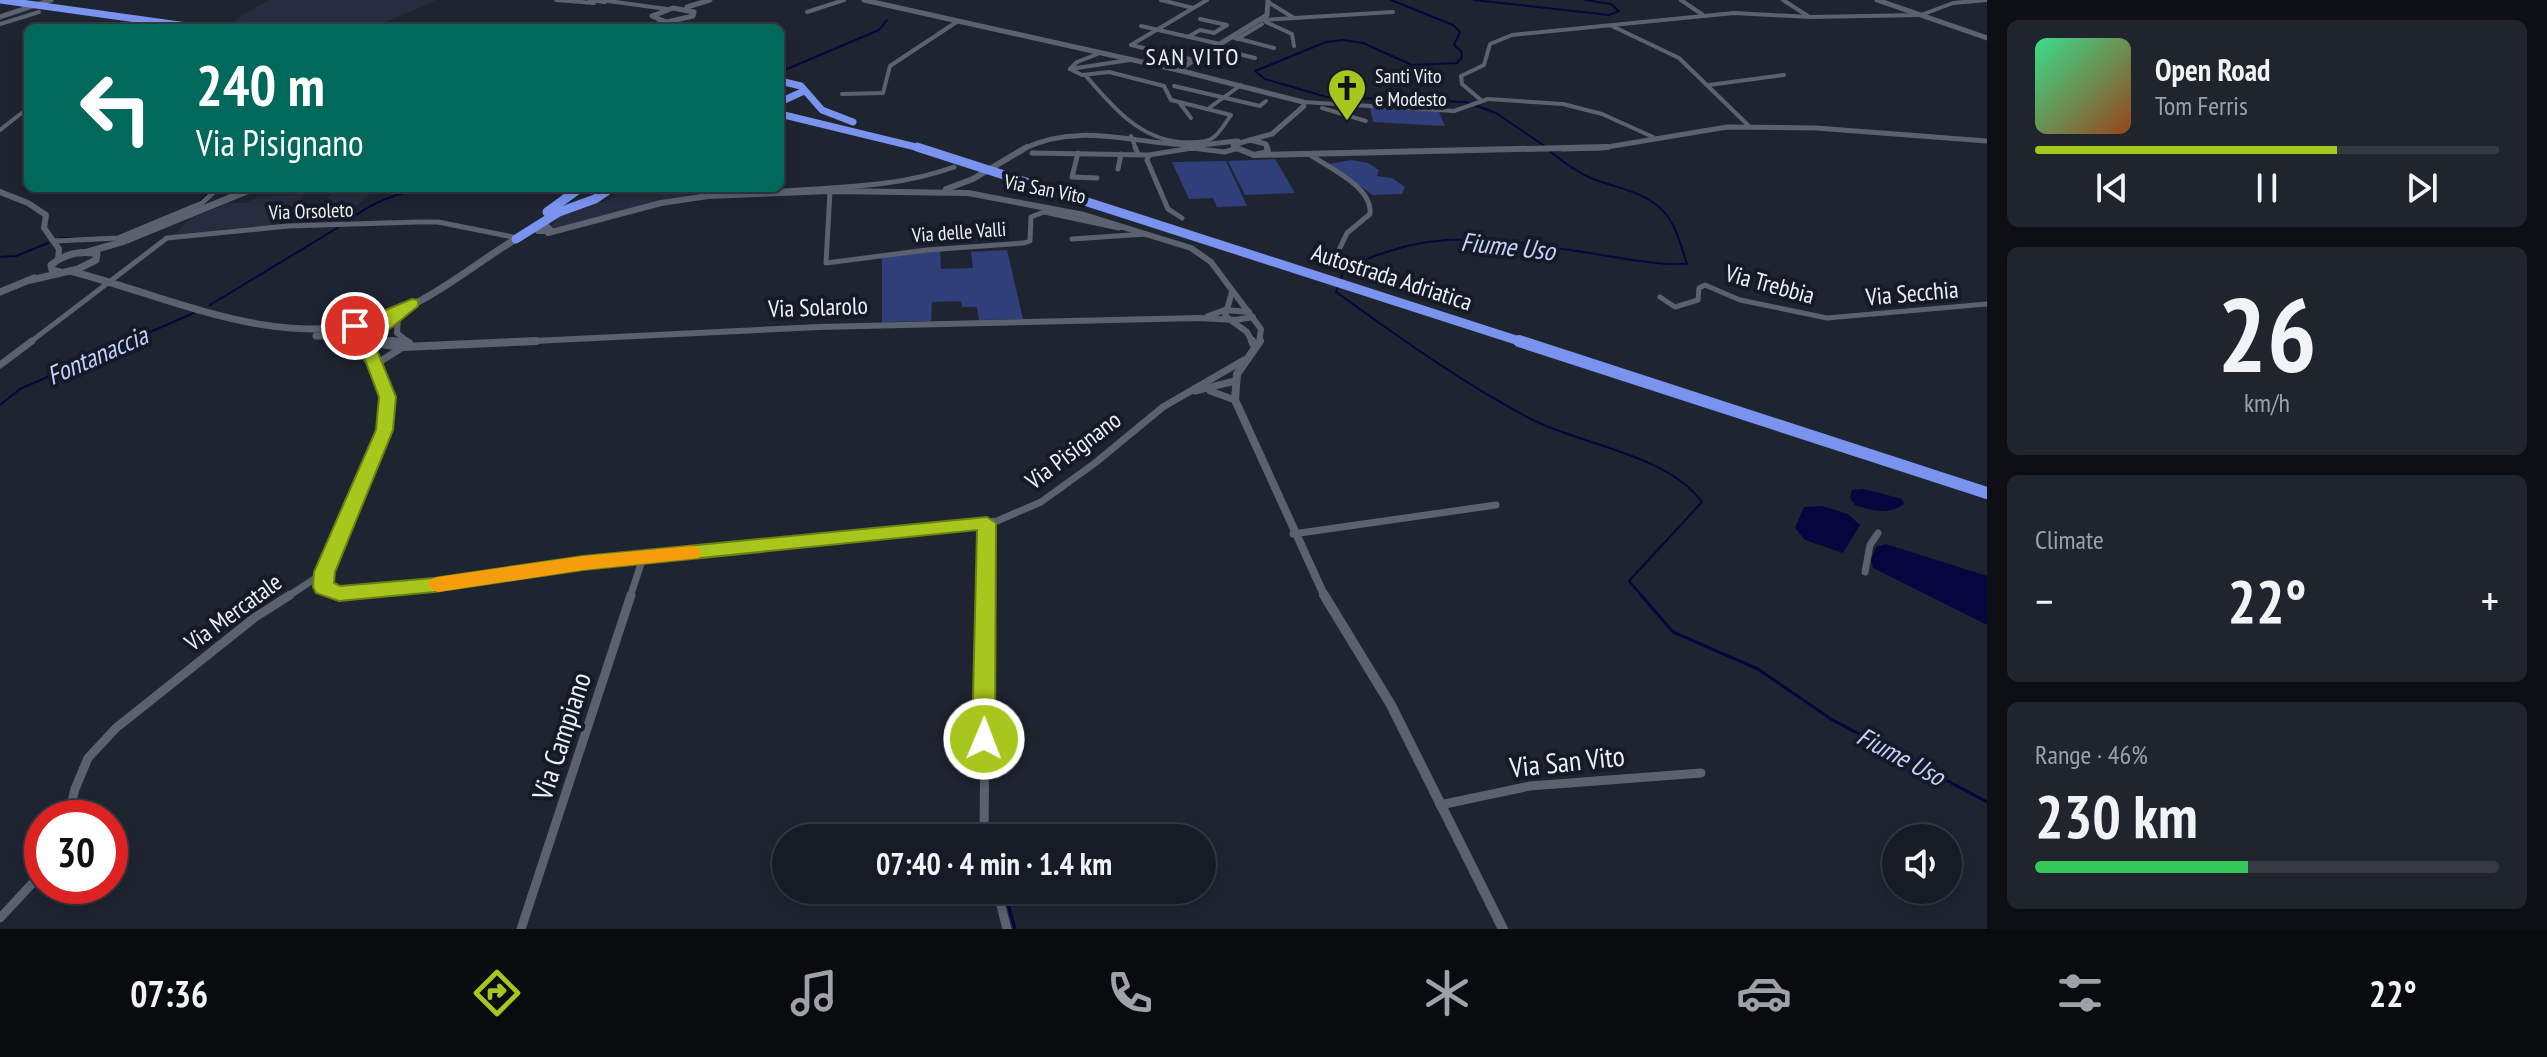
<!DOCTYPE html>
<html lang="en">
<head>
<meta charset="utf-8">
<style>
	:root { --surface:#171b25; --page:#20242d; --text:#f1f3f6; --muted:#9ea1a7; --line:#363942; --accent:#a8c71c }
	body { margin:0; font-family:"PT Sans Narrow",sans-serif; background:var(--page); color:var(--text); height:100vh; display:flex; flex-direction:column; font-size:30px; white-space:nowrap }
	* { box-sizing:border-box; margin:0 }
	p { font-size:26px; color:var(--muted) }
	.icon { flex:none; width:44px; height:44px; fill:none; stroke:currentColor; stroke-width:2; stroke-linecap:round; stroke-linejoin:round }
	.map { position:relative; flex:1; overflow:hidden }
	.panel { display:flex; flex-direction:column; gap:20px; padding:20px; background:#0d0f14; width:560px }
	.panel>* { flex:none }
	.hud { position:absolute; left:24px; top:24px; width:760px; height:168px; border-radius:12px; box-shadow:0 4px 12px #0003,0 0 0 2px var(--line); background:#00695c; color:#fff; overflow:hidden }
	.buttons { position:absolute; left:1882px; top:824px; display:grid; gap:16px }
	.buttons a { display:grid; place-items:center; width:80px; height:80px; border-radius:50%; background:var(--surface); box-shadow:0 4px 12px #0003,0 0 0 2px var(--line); font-size:40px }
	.speed { position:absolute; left:24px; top:800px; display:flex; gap:16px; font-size:40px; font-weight:700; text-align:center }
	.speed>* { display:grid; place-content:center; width:104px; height:104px; border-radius:50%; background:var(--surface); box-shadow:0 4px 12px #0003,0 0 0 2px var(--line); line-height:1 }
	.speed .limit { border:12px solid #d22; background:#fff; color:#111 }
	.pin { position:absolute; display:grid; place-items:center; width:68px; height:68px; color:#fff; margin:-34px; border:4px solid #fff; border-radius:50%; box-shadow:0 2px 8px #0007 }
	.me { position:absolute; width:88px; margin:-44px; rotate:1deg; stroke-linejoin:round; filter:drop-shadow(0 0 6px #0008) }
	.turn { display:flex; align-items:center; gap:28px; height:168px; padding:0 40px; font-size:36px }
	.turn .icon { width:104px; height:104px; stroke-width:2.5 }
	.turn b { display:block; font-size:56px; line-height:68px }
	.big { font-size:60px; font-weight:800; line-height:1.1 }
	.panel .widget { flex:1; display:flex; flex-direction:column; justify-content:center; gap:12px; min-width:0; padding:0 28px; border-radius:12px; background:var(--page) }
	.panel .dial { align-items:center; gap:0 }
	.dial b { font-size:104px; line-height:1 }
	.song { display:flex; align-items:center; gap:24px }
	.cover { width:96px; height:96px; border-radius:12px; background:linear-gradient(135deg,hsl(150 70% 55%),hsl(20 70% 35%)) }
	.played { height:8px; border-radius:4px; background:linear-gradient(90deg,var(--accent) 65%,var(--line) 65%) }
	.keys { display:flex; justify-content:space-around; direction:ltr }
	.heat { display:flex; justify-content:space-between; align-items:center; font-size:44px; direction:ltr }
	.charge { height:12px; border-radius:6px; background:linear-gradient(90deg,#34c759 46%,var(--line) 0) }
	.trip { position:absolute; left:772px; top:824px; width:444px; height:80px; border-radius:40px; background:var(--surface); box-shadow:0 4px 12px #0003,0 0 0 2px var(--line); font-weight:800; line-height:80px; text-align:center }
	.dock { display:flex; height:128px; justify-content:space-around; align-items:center; background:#090b0f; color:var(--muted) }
	.dock .icon { width:56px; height:56px }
	.dock .current { color:var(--accent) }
	.dock b { font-size:36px; color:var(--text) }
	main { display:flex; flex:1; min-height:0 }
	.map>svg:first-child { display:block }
	.built { fill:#272c3f }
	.green { fill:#303f7a }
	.water { fill:#06063f }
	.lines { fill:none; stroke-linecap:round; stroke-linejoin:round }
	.stream-far1 { stroke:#06063f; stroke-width:2 }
	.stream { stroke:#06063f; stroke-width:3 }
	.minor-far3 { stroke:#5c6170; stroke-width:4 }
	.minor-far2 { stroke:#5c6170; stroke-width:5 }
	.minor-far1 { stroke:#5c6170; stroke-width:7 }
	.minor { stroke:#5c6170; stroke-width:9 }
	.tertiary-far3 { stroke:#5c6170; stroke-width:5 }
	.tertiary-far2 { stroke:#5c6170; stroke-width:6 }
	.tertiary-far1 { stroke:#5c6170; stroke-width:8 }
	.tertiary { stroke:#5c6170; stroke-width:10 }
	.secondary-far1 { stroke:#5c6170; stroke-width:5 }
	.secondary { stroke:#5c6170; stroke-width:7 }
	.motorway-far2 { stroke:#7993ef; stroke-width:7 }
	.motorway-far1 { stroke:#7993ef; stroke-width:9 }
	.motorway { stroke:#7993ef; stroke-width:12 }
	.route { fill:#a8c71c; stroke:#6d8112; stroke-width:2 }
	.slow { fill:#f59e0b }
	.labels { text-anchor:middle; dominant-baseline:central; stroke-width:8; stroke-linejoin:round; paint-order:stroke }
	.far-poi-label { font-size:20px; fill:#edf0f9; stroke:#161a27; text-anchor:start }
	.far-street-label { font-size:20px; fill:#edf0f9; stroke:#161a27 }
	.far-quarter-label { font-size:24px; letter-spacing:2px; fill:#edf0f9; stroke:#161a27 }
	.street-label { font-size:24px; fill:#edf0f9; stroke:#161a27 }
	.water-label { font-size:26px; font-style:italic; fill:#c3d1fd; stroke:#161a27 }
	.near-street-label { font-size:28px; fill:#edf0f9; stroke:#161a27 }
</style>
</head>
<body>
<main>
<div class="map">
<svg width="1987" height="929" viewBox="0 0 1987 929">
	<rect width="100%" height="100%" fill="#1f2431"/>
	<!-- built -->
	<g class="built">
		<polygon points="268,0 436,0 374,28 223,27"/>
		<polygon points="338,188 377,188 335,225 301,225"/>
		<polygon points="622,188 689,188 686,197 555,228 552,226 558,216 611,199"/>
		<polygon points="306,194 271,225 175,234 190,219 228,203 245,203 258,197"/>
	</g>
	<!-- green -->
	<g class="green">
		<polygon points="1370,108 1439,112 1445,126 1373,122"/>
		<polygon points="1275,159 1295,193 1245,195 1228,161"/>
		<polygon points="1351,160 1368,163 1379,170 1377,176 1392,178 1405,187 1402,194 1373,195 1328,164"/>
		<polygon points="1226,161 1247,206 1217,207 1213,198 1189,199 1172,162"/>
		<polygon points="940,250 941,269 973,268 971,252 1007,250 1023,319 979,320 977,307 962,307 961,301 932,302 931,321 882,322 882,258"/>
	</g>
	<!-- water -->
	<g class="water">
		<path d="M1864 489 1902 499 1904 504C1887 516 1872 510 1855 505L1850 498 1852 490Z"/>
		<polygon points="1822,506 1848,514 1860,525 1843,553 1805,540 1795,528 1804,507"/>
		<polygon points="1886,544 1987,576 1987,625 1873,568 1871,560 1876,547"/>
	</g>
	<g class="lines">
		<!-- stream-far1 -->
		<g class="stream-far1">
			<polyline points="1391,0 1453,25 1460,32 1454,45 1461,51 1462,57 1457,63 1412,65 1363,43 1343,40 1326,42 1255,71 1265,79 1327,97 1466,102 1496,113 1546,147"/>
			<polyline points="1474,0 1609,15 1619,11 1611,4 1585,0"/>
			<polyline points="780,72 879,30 887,20"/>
			<polyline points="200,202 213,188"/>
			<path d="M347 222C370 203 398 192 428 188"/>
			<polyline points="60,238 72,238"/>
			<polyline points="0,257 16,256 48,243"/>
			<path d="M1341 279 1345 267C1372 257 1399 246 1428 242 1480 235 1532 244 1583 252 1617 257 1652 265 1687 264 1681 246 1677 228 1665 213 1647 192 1617 188 1593 179 1577 172 1564 163 1551 152"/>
			<path d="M1339 285 1336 292C1399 337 1463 384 1533 420 1585 446 1666 454 1702 502L1629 581 1643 597"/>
			<polyline points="210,305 339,227"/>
			<polyline points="0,405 20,389 196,312"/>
			<polyline points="991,597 991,532"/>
		</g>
		<!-- stream -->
		<g class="stream">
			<polyline points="1641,595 1673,632 1758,669 1831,719 1987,802"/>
			<polyline points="990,691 991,595"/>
			<polyline points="988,822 990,838"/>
			<polyline points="1004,890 1015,929"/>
		</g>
		<!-- minor-far3 -->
		<g class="minor-far3">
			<polyline points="556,0 594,3"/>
			<polyline points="590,0 605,2"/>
			<polyline points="601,0 667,9"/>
			<polyline points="1161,0 1193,8"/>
			<polyline points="1681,0 1703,15"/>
			<polyline points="1783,0 1808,16"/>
			<polyline points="1268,2 1294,18"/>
			<polyline points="807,12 844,0"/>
			<polyline points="1260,20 1393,12"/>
			<polyline points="1266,22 1292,34 1294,46"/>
			<polyline points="0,24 39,12"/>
			<polyline points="1141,26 1220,44"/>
			<polyline points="1612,26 1679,58 1750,127"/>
			<polyline points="1188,37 1200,30 1214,33 1227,25 1200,19"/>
			<polyline points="1232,37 1274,48"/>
			<polyline points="1237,39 1262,24"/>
			<polyline points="1131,45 1207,0"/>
			<polyline points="1131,45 1194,60"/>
			<polyline points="1214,48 1255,58"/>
			<polyline points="1100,53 1077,62 1070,69 1130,60"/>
			<path d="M1070 69 1082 75 1109 72 1164 86 1171 100 1231 115C1225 123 1220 134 1211 139 1202 144 1190 142 1180 142 1138 138 1112 106 1086 76"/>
			<polyline points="1709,85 1784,75"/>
			<polyline points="1174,86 1260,106 1266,101"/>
			<polyline points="842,94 883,93 890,66 958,21"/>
			<polyline points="1481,100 1462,84 1461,76 1484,65 1490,44 1512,35 1734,13 1810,17 1921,15 1953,3 1987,0"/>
			<polyline points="1179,102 1191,118"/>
			<polyline points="1303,102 1454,111 1488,99 1563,104 1602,114 1653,137"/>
			<polyline points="1209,108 1241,85"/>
			<polyline points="1322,108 1366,121"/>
			<polyline points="0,130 23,112"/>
			<polyline points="1131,136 1136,149"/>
			<polyline points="1187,149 1198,149"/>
		</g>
		<!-- minor-far2 -->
		<g class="minor-far2">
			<polyline points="1135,147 1138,154"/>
			<polyline points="1032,153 1149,155 1192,148 1224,152 1235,149"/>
			<polyline points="1078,153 1072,177 1097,178"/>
			<path d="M1309 154C1329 168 1373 187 1370 214L1347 233 1339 250"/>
			<polyline points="1149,155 1147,160 1168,209 1182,218"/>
			<polyline points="1118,169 1121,154"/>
			<path d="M784 191C842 187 899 187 954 167"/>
			<polyline points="830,191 826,263 927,250 1024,243 1030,241 1031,217 1044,212 1119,228"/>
			<polyline points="1072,239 1146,234"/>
			<polyline points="55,241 118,238 202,203 218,188"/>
			<polyline points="1660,297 1675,307 1698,300 1699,288 1705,285 1740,300 1827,318 1987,304"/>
			<polyline points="325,337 343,343"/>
			<polyline points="29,343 167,238 288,226 418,222 438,222 513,237"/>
		</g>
		<!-- minor-far1 -->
		<g class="minor-far1">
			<polyline points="366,344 376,367"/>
			<polyline points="376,364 403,347"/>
			<polyline points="0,365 32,341"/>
			<polyline points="1195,391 1235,381"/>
			<polyline points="1210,391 1235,400"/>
			<polyline points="1293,534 1496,505"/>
			<polyline points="325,572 323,587 339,593 434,585 583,563 997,521 1041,502 1095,463 1163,407 1244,360"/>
			<polyline points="1865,572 1870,545 1878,533"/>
			<polyline points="287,597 325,572 384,430 388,397 382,380 364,356 336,341"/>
			<polyline points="630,597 643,558"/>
			<polyline points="986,597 987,523"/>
		</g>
		<!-- minor -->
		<g class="minor">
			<polyline points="1440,805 1530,786 1701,773"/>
			<polyline points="68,818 75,789 88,758 116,728 254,618 290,595"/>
			<polyline points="984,838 986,595"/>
			<polyline points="997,890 1007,929"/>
			<polyline points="0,918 42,873"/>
			<polyline points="521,929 631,595"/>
		</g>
		<!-- tertiary-far3 -->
		<g class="tertiary-far3">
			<polyline points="864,0 1178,70 1303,102 1304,106 1272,134 1250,140"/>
			<polyline points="1877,0 1987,38"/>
			<polyline points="0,17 51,0"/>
			<polyline points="1178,70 1267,15 1268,0"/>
			<polyline points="1250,140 1266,144 1267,149"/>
			<path d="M1023 149C1078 122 1131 143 1188 145 1205 146 1221 142 1238 141"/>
			<polyline points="1236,149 1233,145 1250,140"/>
			<polyline points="1562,149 1601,148 1727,127 1816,128 1987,141"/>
		</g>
		<!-- tertiary-far2 -->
		<g class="tertiary-far2">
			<polyline points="1234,147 1254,155 1268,152 1267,147"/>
			<polyline points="1254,155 1608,147"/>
			<polyline points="946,189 973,179 1027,147"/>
			<polyline points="0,192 28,203 46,215 44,228 59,249 58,259"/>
			<polygon points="548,227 552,231 538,231"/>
			<polyline points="548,233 661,203 708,196 830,191 968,193 1084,215 1191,248 1211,262 1261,329 1259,343"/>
			<polyline points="1232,292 1225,316 1247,332 1253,343"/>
			<polyline points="398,316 397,333 409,343"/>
			<polyline points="1208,316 1225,310 1249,312"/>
			<polyline points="357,335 404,343"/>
			<polyline points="345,339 371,343"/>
			<polyline points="495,343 819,327 1199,318 1235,320 1253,317"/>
		</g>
		<!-- tertiary-far1 -->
		<g class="tertiary-far1">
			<polyline points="357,341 403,347 536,341"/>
			<polyline points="392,341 407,343"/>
			<polyline points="406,341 409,343"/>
			<polyline points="1252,341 1255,347"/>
			<polyline points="1260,341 1237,374 1235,400 1325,597"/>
		</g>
		<!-- tertiary -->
		<polyline class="tertiary" points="1324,595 1391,705 1503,929"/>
		<!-- secondary-far1 -->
		<g class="secondary-far1">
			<polyline points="687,7 710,0"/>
			<polyline points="641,28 693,16 694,12 673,8 652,16 666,22"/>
		</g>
		<!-- secondary -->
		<g class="secondary">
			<polyline points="87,252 122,242 254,188"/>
			<path d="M70 271C168 296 283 354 385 317 432 300 473 265 516 239"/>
			<path d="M31 280 78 269 96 260 97 254C79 250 65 254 51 265L52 270 60 272"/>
			<polyline points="0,292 34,278"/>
			<polyline points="316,336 360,335 399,315"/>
		</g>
		<!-- motorway-far2 -->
		<g class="motorway-far2">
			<polyline points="0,0 201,28"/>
			<polyline points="780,81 801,86 822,110 853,122"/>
			<polyline points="780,102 804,91"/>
			<polyline points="780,114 924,149"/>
		</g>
		<!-- motorway-far1 -->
		<g class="motorway-far1">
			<polyline points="917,147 1525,343"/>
			<polyline points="547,212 580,188"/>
			<polyline points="516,239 559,212 595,199 611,188"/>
		</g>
		<!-- motorway -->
		<polyline class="motorway" points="1519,341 1987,493"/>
	</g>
	<!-- route -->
	<polygon class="route" points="412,299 418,300 418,306 391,328 372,338 396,397 393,430 335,572 334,583 340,586 434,578 583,556 987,517 996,523 995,739 992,746 984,749 975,746 972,739 977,530 583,570 434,592 339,601 316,593 313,587 314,572 376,430 379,397 356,336 372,326 355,331 347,326"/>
	<!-- slow -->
	<polygon class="slow" points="692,546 699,548 702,553 699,558 583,570 438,592 431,589 428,584 431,579 438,577 583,556"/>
	<!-- icons -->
	<defs>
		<symbol id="church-pin" viewBox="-11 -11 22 30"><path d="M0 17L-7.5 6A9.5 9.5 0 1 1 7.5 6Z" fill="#a8c71c" stroke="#161a27"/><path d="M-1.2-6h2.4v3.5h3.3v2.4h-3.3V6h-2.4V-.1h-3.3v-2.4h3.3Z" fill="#111"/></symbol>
	</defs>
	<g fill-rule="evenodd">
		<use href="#church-pin" x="1325" y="66" width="44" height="60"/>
	</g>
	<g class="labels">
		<!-- far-poi labels -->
		<g class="far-poi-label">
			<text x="1375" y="76">Santi Vito<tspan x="1375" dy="23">e Modesto</tspan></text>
		</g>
		<!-- far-street labels -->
		<g class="far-street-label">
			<text transform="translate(1045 189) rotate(11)">Via San Vito</text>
			<text transform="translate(311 211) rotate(-2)">Via Orsoleto</text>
			<text transform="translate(959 232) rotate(-4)">Via delle Valli</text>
		</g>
		<!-- far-quarter labels -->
		<g class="far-quarter-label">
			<text x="1193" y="56">SAN VITO</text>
		</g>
		<!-- street labels -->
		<g class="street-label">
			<text transform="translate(1392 277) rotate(18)">Autostrada Adriatica</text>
			<text transform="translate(1770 284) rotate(15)">Via Trebbia</text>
			<text transform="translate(1912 293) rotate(-5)">Via Secchia</text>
			<text transform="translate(818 307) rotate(-2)">Via Solarolo</text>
			<text transform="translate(1073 450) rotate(-37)">Via Pisignano</text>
			<text transform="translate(233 612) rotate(-36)">Via Mercatale</text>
		</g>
		<!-- water labels -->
		<g class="water-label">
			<text transform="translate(1508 246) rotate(6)">Fiume Uso</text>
			<text transform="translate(97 355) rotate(-24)">Fontanaccia</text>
			<text transform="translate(1901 756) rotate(28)">Fiume Uso</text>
		</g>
		<!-- near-street labels -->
		<g class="near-street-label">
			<text transform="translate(561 736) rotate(-72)">Via Campiano</text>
			<text transform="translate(1567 761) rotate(-6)">Via San Vito</text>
		</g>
	</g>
</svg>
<div class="buttons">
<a><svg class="icon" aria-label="sound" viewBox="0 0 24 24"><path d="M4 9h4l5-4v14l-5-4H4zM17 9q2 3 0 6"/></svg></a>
</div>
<div class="speed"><div class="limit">30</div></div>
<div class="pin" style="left:355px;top:326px;background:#d93025"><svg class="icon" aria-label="arrive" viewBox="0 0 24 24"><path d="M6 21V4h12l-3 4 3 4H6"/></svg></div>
<svg class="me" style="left:984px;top:739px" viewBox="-20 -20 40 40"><circle r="17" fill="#a8c71c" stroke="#fff" stroke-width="3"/><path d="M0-11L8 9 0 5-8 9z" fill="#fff"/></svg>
<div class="trip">07:40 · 4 min · 1.4 km</div>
<div class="hud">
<div class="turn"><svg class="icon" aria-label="left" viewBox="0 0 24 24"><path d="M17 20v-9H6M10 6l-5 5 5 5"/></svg><div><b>240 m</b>Via Pisignano</div></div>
</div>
</div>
<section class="panel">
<div class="widget">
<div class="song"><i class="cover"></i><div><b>Open Road</b><p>Tom Ferris</p></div></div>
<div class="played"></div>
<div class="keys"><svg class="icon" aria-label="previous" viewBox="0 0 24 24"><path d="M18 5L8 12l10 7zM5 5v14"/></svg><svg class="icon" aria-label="pause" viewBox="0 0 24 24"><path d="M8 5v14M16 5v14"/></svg><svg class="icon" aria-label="next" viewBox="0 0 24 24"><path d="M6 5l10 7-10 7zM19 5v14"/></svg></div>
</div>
<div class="widget dial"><b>26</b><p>km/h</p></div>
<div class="widget"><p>Climate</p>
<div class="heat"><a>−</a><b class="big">22°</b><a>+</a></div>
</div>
<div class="widget"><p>Range · 46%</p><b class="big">230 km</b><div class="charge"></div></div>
</section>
</main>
<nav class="dock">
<b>07:36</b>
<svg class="icon current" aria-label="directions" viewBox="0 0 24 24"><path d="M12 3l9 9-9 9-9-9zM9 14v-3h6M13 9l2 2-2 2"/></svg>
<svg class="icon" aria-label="music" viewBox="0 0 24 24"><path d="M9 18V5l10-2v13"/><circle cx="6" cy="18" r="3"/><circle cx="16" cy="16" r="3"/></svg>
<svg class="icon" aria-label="phone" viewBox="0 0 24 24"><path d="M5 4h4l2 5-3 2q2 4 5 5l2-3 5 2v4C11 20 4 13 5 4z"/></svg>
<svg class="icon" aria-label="climate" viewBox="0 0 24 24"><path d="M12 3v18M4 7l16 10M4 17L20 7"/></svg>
<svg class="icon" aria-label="car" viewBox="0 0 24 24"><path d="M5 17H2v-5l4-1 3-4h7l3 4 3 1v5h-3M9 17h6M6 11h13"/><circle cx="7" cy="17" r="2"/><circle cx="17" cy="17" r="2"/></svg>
<svg class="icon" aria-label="filters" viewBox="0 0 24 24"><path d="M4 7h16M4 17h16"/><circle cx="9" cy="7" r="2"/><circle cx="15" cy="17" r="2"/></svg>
<b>22°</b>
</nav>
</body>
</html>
